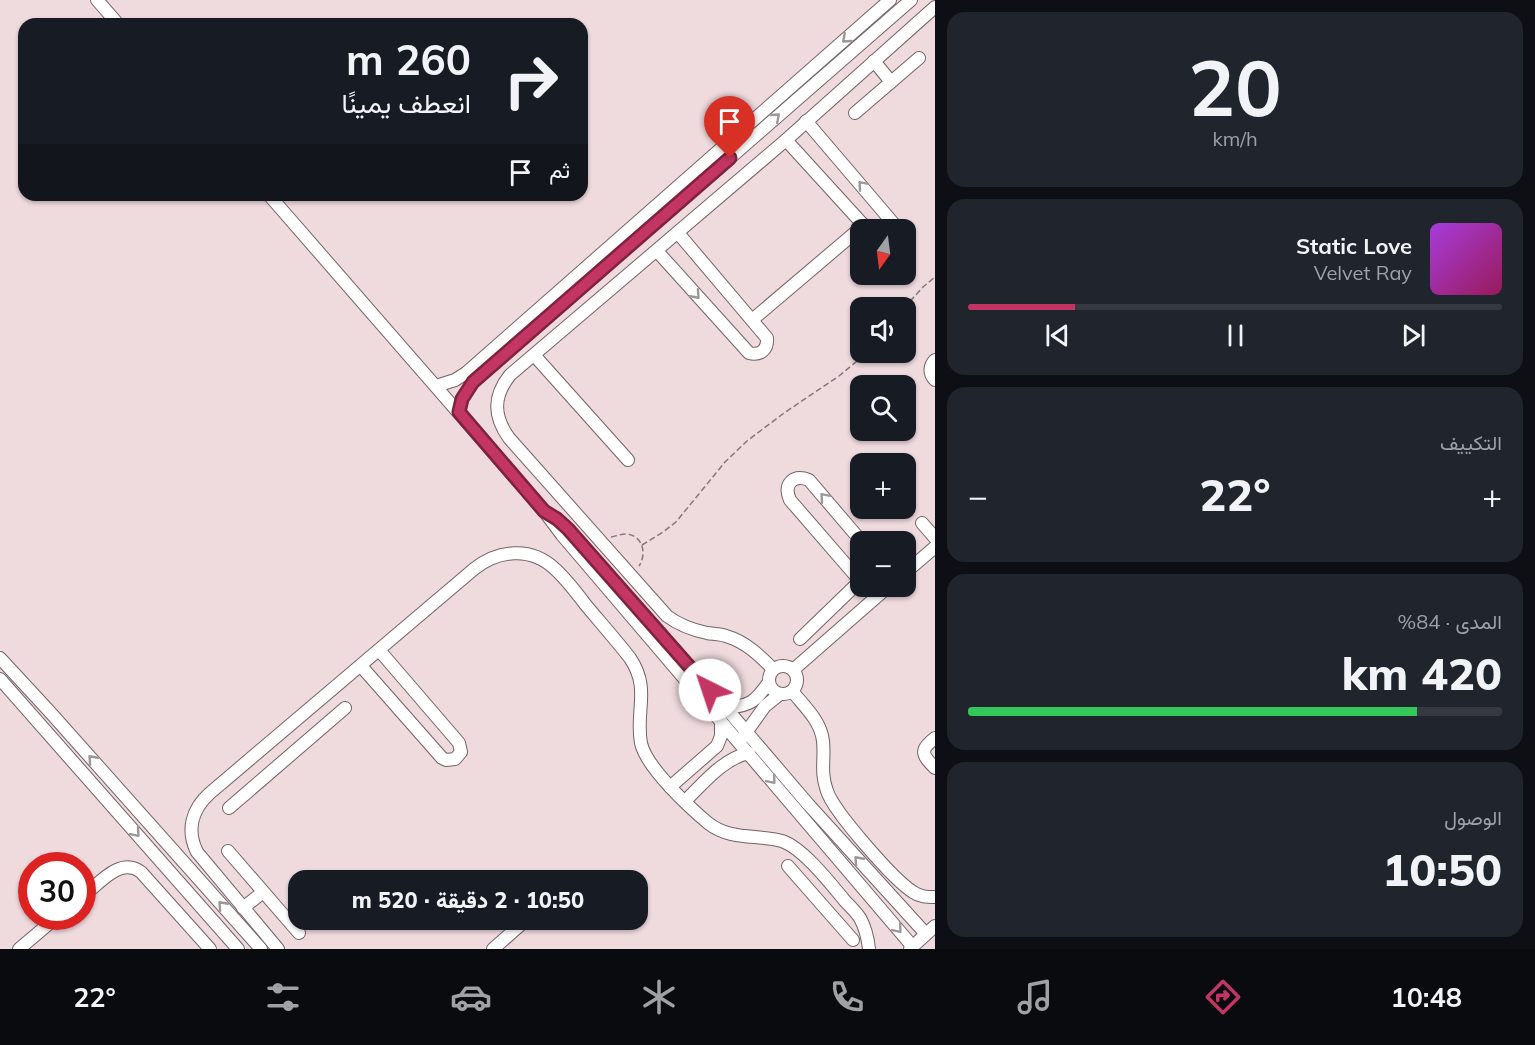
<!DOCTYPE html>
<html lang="ar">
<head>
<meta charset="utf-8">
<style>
	:root { --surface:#171b24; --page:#20242c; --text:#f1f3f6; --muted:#9ea1a6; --line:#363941; --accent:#c33563 }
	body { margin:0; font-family:Mulish,Vazirmatn,sans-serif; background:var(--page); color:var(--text); direction:rtl; height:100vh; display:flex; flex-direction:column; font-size:22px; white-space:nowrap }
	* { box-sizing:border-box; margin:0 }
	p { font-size:20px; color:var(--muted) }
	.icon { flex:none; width:33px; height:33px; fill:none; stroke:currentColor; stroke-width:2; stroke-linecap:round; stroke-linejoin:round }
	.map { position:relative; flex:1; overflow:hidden; direction:ltr }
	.drawer { display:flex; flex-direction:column; gap:12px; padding:12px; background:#0d0f14; width:600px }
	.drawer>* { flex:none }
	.banner { position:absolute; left:18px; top:18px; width:570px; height:183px; border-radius:18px; box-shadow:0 2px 4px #0004; direction:rtl; background:#171b24; color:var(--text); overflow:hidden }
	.needle { width:39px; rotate:194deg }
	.tools { position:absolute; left:850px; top:219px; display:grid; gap:12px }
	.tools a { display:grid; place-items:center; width:66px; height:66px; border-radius:12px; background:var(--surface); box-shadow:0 2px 4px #0004; font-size:30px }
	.speed { position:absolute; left:18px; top:852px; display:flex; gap:12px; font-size:30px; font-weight:700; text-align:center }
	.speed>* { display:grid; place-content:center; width:78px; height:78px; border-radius:50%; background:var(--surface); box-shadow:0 2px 4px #0004; line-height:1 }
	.speed .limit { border:9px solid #d22; background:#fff; color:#111 }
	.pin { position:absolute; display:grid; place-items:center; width:51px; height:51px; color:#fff; margin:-62px -26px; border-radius:50% 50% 50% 0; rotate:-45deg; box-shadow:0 0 6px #0007 }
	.pin .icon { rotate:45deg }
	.me { position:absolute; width:66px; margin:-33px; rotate:319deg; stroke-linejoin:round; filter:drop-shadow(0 0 4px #0008) }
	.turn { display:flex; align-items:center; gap:21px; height:126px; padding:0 18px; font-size:27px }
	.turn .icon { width:78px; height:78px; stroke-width:2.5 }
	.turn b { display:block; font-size:42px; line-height:51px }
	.then { display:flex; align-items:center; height:57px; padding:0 18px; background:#0003; gap:12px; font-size:22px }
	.big { font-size:45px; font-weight:800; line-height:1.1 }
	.drawer .tile { flex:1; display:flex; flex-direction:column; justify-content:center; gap:9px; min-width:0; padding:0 21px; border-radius:18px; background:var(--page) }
	.drawer .dial { align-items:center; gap:0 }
	.dial b { font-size:78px; line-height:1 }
	.song { display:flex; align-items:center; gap:18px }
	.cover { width:72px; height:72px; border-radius:9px; background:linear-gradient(135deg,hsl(280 70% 55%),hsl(330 70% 35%)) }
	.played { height:6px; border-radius:3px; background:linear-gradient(90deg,var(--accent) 20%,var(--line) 20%) }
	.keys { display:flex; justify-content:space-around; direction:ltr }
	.heat { display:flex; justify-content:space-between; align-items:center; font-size:33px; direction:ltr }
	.charge { height:9px; border-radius:4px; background:linear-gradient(90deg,#34c759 84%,var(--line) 0) }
	.trip { position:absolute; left:288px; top:870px; width:360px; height:60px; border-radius:18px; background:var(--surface); box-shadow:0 2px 4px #0004; font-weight:800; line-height:60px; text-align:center; direction:rtl }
	.menu { display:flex; height:96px; justify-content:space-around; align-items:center; background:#090b0e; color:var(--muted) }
	.menu .icon { width:42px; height:42px }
	.menu .current { color:var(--accent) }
	.menu b { font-size:27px; color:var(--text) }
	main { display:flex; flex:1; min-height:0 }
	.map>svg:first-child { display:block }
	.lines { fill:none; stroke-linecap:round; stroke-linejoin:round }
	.minor-casing { stroke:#746266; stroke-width:14 }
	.path { stroke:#85777a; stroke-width:1.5; stroke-dasharray:6 3; stroke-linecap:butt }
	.minor { stroke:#fff; stroke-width:12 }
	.oneway { stroke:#9c9899 }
	.route-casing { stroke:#7f2240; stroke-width:15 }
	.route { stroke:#c33563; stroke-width:10 }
</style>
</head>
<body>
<main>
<section class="drawer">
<div class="tile dial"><b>20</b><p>km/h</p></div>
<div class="tile">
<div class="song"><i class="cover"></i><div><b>Static Love</b><p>Velvet Ray</p></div></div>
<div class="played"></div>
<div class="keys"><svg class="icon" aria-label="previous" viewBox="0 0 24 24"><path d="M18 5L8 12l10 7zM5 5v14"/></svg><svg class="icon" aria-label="pause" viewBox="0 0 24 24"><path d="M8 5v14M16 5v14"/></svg><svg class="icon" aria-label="next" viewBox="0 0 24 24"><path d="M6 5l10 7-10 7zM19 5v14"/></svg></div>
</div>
<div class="tile"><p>التكييف</p>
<div class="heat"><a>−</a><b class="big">22°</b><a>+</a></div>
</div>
<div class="tile"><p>المدى · 84%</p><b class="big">420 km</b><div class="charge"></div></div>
<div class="tile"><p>الوصول</p><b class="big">10:50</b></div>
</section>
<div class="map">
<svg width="935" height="949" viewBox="0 0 935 949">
	<rect width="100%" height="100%" fill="#efdade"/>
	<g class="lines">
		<defs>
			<g id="minor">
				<polyline points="97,0 118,24"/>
				<polyline points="874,61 891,82"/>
				<polyline points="855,113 919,58"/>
				<polyline points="806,121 899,230"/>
				<polyline points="786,140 868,230"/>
				<polyline points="269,195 544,511 562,535 913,947"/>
				<path d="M657 251 749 353C760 356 768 350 767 338L678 233"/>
				<polyline points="752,320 864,225"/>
				<polyline points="534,355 628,460"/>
				<path d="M935 360C929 366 929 374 935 380"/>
				<polyline points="436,386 455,380 466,373 890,0"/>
				<polyline points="459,412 462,399 473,382 911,0"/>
				<polyline points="556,518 568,529 726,708 808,804 926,934"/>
				<polyline points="922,523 935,538"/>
				<polyline points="906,572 935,547"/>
				<path d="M861 582 790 500C783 484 793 474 809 480L862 542"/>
				<polyline points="800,639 860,581"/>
				<polyline points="0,658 50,712 261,949"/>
				<circle cx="783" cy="680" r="14"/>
				<polyline points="361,666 442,758 446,760 455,759 461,752 459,743 379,650"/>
				<path d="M773 669C759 655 746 642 726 636 720 634 713 634 707 633 693 630 679 625 667 616L509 438C493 416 493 396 510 375L786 140 935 7"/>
				<polyline points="793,670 889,586"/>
				<polyline points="0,679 238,949"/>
				<path d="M792 691C804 706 821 721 823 741 825 759 820 772 827 791 834 812 894 880 913 892 920 897 927 897 935 897"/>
				<path d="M726 708C750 706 755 702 769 682"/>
				<polyline points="742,738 765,706 780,694"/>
				<path d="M935 738C920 750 921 754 935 768"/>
				<polyline points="670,787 717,746 721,736 721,721"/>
				<path d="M685 801C704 783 722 759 749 753"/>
				<polyline points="229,808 345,708"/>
				<polyline points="228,851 299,933"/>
				<polyline points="788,866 853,940"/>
				<path d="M82 897C99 884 120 856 141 872L210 949"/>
				<polyline points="243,908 263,892"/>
				<polyline points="19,949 58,916"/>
				<path d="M278 949 197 852C186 830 192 809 210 793L474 569C498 550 531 546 555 569 566 579 576 592 585 604 600 622 616 640 630 658 651 689 635 711 641 743 646 767 689 807 708 823 731 841 756 834 782 841 803 848 831 884 845 901 850 906 856 912 860 918 865 927 868 940 869 949"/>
				<polyline points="493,949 526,920"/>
				<polyline points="910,949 935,926"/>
			</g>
		</defs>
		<!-- minor casing -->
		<use href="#minor" class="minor-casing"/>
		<!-- path -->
		<g class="path">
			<polyline points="904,308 923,287 935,277"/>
			<path d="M611 537C616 536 621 534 627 534 643 536 647 554 639 566"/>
			<polyline points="642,545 663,532 676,522 725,462 747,441 784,413 839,376 868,352"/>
		</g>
		<!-- minor -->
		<use href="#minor" class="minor"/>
	</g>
	<!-- one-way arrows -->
	<defs><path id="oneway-chevron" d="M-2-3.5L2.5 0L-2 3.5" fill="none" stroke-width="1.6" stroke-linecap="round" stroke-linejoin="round" transform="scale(1.5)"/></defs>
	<g class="oneway">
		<use href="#oneway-chevron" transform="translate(846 39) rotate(139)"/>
		<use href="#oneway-chevron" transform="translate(776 117) rotate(-41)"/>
		<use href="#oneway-chevron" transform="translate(862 185) rotate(-131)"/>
		<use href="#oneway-chevron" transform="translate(696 295) rotate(48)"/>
		<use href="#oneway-chevron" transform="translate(824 497) rotate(-131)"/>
		<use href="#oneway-chevron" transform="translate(92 759) rotate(-132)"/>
		<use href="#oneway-chevron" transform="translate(772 780) rotate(50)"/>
		<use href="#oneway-chevron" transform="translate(136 833) rotate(49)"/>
		<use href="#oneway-chevron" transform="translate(858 860) rotate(-132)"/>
		<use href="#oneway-chevron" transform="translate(222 905) rotate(-132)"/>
		<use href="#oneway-chevron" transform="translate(898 929) rotate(50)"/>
	</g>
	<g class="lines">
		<defs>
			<polyline id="route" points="710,690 568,529 557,519 544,511 459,412 462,399 473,382 730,158"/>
		</defs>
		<!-- route casing -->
		<use href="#route" class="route-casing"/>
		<!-- route -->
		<use href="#route" class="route"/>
	</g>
</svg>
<div class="tools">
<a><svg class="needle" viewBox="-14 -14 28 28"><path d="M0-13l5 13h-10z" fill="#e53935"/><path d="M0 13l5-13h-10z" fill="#9ea1a6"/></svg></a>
<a><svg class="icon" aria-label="sound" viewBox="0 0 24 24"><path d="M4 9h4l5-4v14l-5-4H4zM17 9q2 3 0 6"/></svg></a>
<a><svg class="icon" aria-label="search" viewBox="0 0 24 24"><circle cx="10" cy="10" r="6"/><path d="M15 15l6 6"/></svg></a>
<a>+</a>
<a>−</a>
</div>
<div class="speed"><div class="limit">30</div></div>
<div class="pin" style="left:730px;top:158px;background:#d93025"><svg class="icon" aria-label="arrive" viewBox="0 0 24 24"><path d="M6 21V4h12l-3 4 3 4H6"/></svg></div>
<svg class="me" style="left:710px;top:690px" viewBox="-20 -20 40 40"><circle r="19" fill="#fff"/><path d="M0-13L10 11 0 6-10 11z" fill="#c33563"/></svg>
<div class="trip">10:50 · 2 دقيقة · 520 m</div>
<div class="banner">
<div class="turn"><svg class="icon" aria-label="right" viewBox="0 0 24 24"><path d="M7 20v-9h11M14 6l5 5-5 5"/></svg><div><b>260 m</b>انعطف يمينًا</div></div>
<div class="then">ثم<svg class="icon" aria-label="arrive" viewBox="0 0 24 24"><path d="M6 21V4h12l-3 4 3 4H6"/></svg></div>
</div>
</div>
</main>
<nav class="menu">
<b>10:48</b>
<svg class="icon current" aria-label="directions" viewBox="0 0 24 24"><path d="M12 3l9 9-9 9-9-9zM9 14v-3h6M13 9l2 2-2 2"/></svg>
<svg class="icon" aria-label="music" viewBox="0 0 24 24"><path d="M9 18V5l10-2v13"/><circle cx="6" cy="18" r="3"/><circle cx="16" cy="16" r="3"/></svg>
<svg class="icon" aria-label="phone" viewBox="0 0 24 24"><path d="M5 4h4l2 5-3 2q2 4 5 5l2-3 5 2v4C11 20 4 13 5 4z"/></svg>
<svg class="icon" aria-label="climate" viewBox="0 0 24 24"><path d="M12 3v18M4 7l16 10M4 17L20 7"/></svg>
<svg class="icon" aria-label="car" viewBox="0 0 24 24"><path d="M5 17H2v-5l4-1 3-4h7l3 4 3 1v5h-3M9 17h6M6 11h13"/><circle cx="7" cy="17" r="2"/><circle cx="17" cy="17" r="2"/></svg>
<svg class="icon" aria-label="filters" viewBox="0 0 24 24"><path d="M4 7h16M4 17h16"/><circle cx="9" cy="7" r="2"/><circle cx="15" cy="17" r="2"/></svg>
<b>22°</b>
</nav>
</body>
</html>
